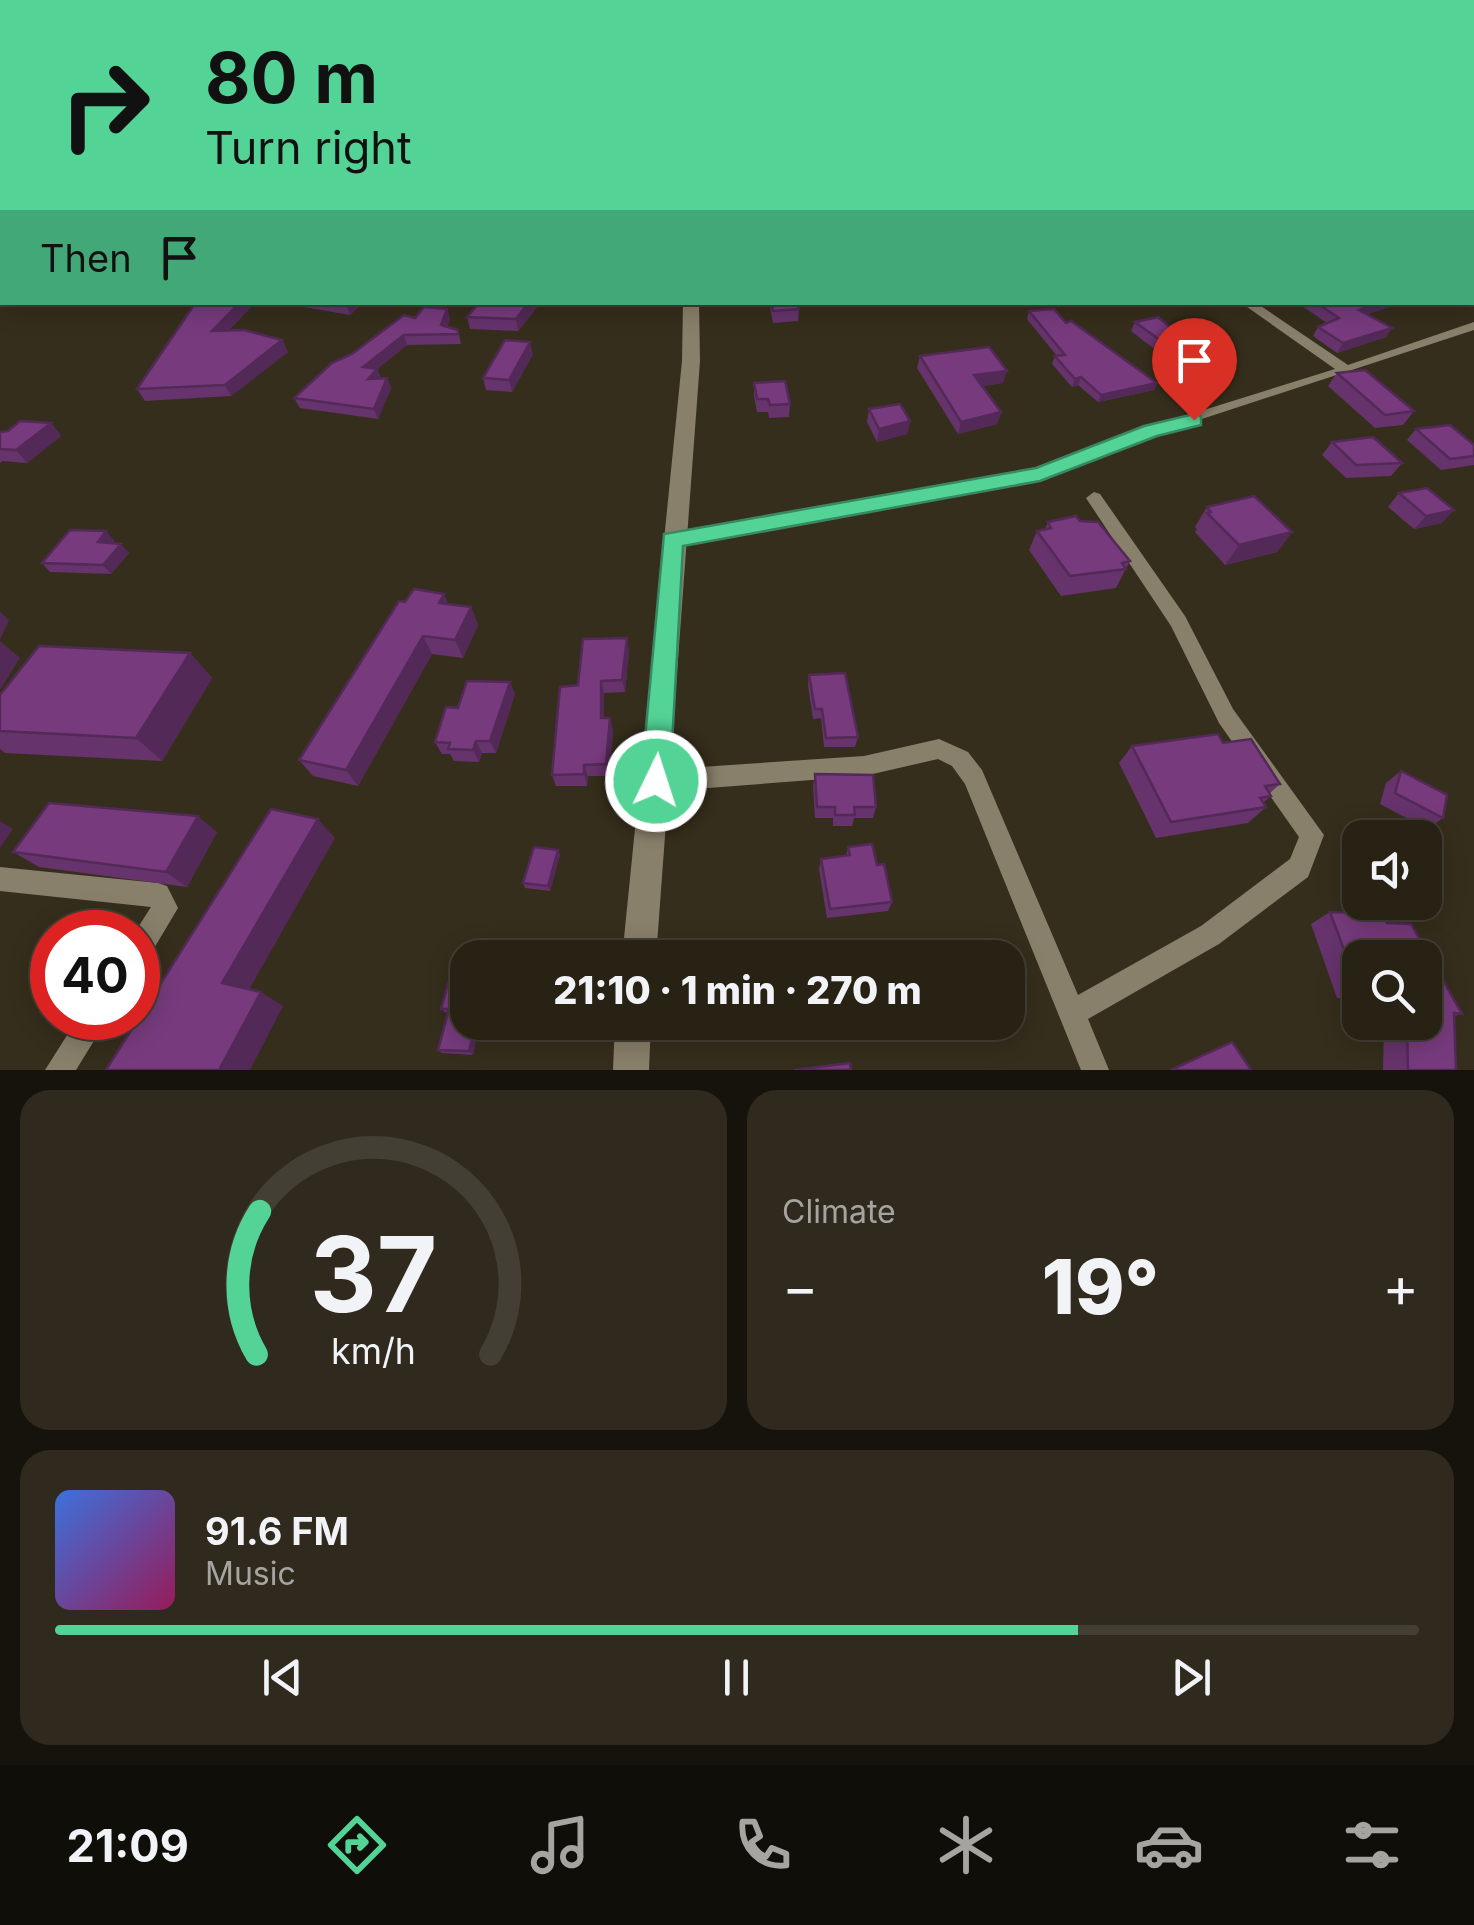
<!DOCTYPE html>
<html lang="en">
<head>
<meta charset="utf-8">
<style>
	:root { --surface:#282215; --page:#302a1e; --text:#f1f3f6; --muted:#a5a4a0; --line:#443f34; --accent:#54d396 }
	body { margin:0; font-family:Inter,sans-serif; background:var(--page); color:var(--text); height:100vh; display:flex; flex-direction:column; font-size:38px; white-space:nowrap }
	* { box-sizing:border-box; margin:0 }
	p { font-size:32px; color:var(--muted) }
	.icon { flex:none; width:55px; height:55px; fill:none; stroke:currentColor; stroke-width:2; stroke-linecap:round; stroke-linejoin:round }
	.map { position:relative; height:1070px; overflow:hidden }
	.side { display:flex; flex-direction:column; gap:20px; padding:20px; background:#16130c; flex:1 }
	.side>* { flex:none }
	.banner { position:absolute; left:0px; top:0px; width:1475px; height:305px; box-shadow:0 5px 25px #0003,0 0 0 2px var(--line); background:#54d396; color:#111; overflow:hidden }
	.fabs { position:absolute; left:1342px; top:820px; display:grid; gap:20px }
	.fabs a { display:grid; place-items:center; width:100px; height:100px; border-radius:20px; background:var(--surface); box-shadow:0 5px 25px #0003,0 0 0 2px var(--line); font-size:50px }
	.speed { position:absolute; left:30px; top:910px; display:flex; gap:20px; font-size:50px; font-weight:700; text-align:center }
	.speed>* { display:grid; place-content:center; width:130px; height:130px; border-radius:50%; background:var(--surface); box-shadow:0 5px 25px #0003,0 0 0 2px var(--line); line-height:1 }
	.speed .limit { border:15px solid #d22; background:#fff; color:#111 }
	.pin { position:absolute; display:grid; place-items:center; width:85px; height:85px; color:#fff; margin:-102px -42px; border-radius:50% 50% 50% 0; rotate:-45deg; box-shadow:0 0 10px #0007 }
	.pin .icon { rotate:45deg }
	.me { position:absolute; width:110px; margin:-55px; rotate:4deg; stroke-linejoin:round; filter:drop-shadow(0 0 8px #0008) }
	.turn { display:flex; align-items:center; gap:35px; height:210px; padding:0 40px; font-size:45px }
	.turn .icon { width:130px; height:130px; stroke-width:2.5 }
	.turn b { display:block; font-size:70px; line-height:85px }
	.then { display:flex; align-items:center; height:95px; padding:0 40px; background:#0003; gap:20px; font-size:38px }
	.big { font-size:75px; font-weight:800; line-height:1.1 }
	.side .card { flex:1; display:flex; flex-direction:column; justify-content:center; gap:15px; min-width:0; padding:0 35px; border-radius:30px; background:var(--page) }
	.side .dial { align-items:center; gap:0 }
	.dial svg { height:260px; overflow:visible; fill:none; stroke:var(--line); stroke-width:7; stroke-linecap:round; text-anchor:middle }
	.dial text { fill:var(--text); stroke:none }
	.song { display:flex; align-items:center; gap:30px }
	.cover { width:120px; height:120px; border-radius:15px; background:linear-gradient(135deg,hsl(220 70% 55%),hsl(330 70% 35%)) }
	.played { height:10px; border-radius:5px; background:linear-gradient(90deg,var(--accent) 75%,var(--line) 75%) }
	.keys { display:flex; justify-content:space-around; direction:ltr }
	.heat { display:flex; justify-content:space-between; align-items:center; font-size:55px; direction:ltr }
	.side .tiles { flex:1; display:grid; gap:20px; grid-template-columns:1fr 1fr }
	.card:last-child { grid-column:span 2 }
	.trip { position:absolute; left:450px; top:940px; width:575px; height:100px; border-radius:30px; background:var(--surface); box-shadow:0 5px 25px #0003,0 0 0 2px var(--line); font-weight:800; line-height:100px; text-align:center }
	.tab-bar { display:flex; height:160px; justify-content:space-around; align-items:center; background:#100e08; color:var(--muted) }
	.tab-bar .icon { width:70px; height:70px }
	.tab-bar .current { color:var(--accent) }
	.tab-bar b { font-size:45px; color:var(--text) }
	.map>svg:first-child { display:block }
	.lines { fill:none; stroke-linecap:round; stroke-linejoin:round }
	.minor { fill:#89806b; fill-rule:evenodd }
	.tertiary { fill:#89806b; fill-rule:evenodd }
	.wall { fill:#66336c }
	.shaded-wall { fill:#532958 }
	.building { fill:#773b7d; stroke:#532958; stroke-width:2.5 }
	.route { fill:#54d396; stroke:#378962; stroke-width:2.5 }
</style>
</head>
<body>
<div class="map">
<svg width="1474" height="1070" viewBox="0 0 1474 1070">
	<rect width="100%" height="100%" fill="#362e1c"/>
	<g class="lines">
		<!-- minor -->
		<g class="minor">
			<polygon points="1472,168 1474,168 1472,175"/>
			<polygon points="1240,302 1255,302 1348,365 1474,322 1474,330 1156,434 1039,480 672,546 663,540 672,534 1036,469 1146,428 1335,369"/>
			<polygon points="1094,492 1100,494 1185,616 1233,709 1324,835 1308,877 1219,944 1088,1019 1109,1070 1081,1070 965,784 952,766 938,759 864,776 656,792 648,788 645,781 648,774 656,770 864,756 939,739 968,752 982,770 1078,995 1201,926 1290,859 1299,837 1219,723 1171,626 1086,498"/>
			<polygon points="0,867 158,883 167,886 178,908 147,960 138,964 138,932 135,932 151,907 0,891"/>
			<polygon points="78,1018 108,1018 76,1070 45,1070"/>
		</g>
		<!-- tertiary -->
		<g class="tertiary">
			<polygon points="683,302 699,302 700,361 656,958 622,958 682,361"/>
			<polygon points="615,1022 651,1022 649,1070 613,1070"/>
		</g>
	</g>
	<!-- wall -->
	<g class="wall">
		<polygon points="256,302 229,330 282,340 288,352 231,396 145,401 137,389"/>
		<polygon points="275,302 363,302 350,315"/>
		<polygon points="480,302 541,302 518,331 470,329 467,317"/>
		<polygon points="769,302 797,302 799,309 798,321 773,323"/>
		<polygon points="1296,302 1395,302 1393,306 1367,314 1386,337 1337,353 1313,336 1318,327 1327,323"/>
		<polygon points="447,309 450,319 447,327 458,330 461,344 407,345 377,369 381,378 387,378 391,388 378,419 300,408 294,398 415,318"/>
		<polygon points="1029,311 1066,323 1157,383 1154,390 1098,402 1078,385 1072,387 1052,364 1055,356 1057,356 1027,319"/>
		<polygon points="1135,322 1174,330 1225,335 1220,345 1170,361 1131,331"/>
		<polygon points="533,354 512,392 486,390 483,378"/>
		<polygon points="920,356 1003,383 982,386 1001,412 997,424 958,434 917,368"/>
		<polygon points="1337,373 1414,411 1403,425 1375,428 1328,386"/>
		<polygon points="754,383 790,404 789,417 769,418 768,412 757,412 754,396"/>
		<polygon points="869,409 910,421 907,434 877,442 867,422"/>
		<polygon points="51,423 61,436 27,463 2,461 0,463 0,432"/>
		<polygon points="1416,429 1474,445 1474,465 1441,470 1407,440"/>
		<polygon points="1332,442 1402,463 1391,476 1346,478 1322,455"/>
		<polygon points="1399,493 1442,523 1414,529 1388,507"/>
		<polygon points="1207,507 1292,532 1277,552 1225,565 1195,532 1197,529 1195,527"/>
		<polygon points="1080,521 1130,561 1116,588 1061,596 1029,550 1037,531 1045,529 1048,522"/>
		<polygon points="106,531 114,541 112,544 129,553 111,574 50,572 42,563"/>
		<polygon points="449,604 471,607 478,625 463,658 432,654 358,786 313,776 299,760"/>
		<polygon points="627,638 629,651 625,692 604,693 604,718 613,730 609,776 588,776 587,786 556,786 552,775 578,685"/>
		<polygon points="190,653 212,678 162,761 5,753 0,749 0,695"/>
		<polygon points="809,675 858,737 855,747 824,747 821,718 813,719 808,685"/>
		<polygon points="510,682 515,694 496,753 482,753 479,762 454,761 450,754 442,754 435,742 458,708"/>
		<polygon points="1223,743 1280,784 1269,794 1271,796 1263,803 1266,807 1248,823 1156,838 1119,763 1132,746"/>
		<polygon points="1401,771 1443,818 1427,829 1380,804 1386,783"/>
		<polygon points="815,774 876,807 873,818 854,818 852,826 833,826 833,818 815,818 813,786"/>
		<polygon points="217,832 187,887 39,867 13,852"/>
		<polygon points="848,847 892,902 888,911 827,918 819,869 821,859 846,856"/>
		<polygon points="558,850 560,855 550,891 525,888 523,883"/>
		<polygon points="1330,912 1383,914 1387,923 1411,924 1462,1014 1454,1016 1456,1070 1383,1070 1384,1022 1425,1022 1425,958 1360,958 1360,998 1337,998 1311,924"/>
		<polygon points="450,977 468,1022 476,1023 479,1027 473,1055 442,1053 438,1050 448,1013 445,1012 441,1009"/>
	</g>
	<!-- shaded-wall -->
	<g class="shaded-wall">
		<polygon points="240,302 256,302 218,342 212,331"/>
		<polygon points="347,302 363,302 350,315 346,304"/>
		<polygon points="529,302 541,302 518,331 516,319"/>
		<polygon points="1381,302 1395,302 1393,306 1353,319 1359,310"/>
		<polygon points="447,309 450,319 444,335 441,325"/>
		<polygon points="1392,328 1386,337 1337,353 1343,343"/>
		<polygon points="404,335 407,345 377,369 381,379 368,379 363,367"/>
		<polygon points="1225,335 1220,345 1170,361 1175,351"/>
		<polygon points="282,340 288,352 231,396 225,385"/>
		<polygon points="530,342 533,354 512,392 509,380"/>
		<polygon points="1007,371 1003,383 971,388 974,375"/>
		<polygon points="1081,377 1078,385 1072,387 1075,379"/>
		<polygon points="387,378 391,388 378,419 374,409"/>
		<polygon points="1157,383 1154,390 1098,402 1101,395"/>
		<polygon points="1001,412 997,424 958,434 961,422"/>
		<polygon points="910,421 907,434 877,442 879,429"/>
		<polygon points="51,423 61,436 27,463 16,450"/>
		<polygon points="1454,510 1442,523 1414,529 1426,516"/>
		<polygon points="106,531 114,541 106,552 98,542"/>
		<polygon points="1292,532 1277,552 1225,565 1239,545"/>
		<polygon points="121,544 129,553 111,574 103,565"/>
		<polygon points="444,594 452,612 439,603"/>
		<polygon points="471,607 478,625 463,658 455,640"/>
		<polygon points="0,612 9,620 0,640"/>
		<polygon points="423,636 432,654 358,786 346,770"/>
		<polygon points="627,638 629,651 625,692 622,680"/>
		<polygon points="0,641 20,658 0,690"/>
		<polygon points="190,653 212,678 162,761 136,738"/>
		<polygon points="601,681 604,693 604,730 601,718"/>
		<polygon points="510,682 515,694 496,753 490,741"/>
		<polygon points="610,718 613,730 609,776 606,764"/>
		<polygon points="476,741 482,753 479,762 473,750"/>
		<polygon points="584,765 588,776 587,786 584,774"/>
		<polygon points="198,816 217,832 187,887 166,872"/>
		<polygon points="318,819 335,838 245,997 222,983"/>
		<polygon points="0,821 13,829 0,848"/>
		<polygon points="558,850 560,855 550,891 548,886"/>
		<polygon points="261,992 283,1006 250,1070 219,1070"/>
		<polygon points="476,1023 479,1027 473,1055 469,1051"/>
	</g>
	<!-- building -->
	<g class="building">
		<polygon points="2,208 2,244 0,244 0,233 2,232 0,232 0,209"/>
		<polygon points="196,302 240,302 212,331 244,330 282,340 225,385 137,389"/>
		<polygon points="480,302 529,302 516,319 467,317"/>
		<polygon points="771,302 797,302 799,309 773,311"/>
		<polygon points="1315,302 1381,302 1359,310 1392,328 1343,343 1318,327 1339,318"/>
		<polygon points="424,307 447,309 441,325 458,330 458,334 404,335 363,367 377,369 368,379 387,378 374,409 294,398 332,363 352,354 404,315 415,318"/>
		<polygon points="1054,309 1066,323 1071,321 1157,383 1101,395 1081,377 1075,379 1055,356 1065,355 1029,311"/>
		<polygon points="1158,317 1174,330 1203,321 1225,335 1175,351 1135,322"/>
		<polygon points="505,340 530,342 509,380 483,378"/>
		<polygon points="989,347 1007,371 974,375 1001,412 961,422 920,356"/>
		<polygon points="1365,370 1414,411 1385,415 1337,373"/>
		<polygon points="785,381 790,404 770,405 768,399 757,399 754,383"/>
		<polygon points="900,404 910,421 879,429 869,409"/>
		<polygon points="20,421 51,423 16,450 0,449 0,432 8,431"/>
		<polygon points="1450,425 1474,445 1474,456 1450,459 1416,429"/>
		<polygon points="1373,437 1402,463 1356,465 1332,442"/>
		<polygon points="1427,488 1454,510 1426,516 1399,493"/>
		<polygon points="1254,496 1292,532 1239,545 1207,513 1211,512 1207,507"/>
		<polygon points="1076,516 1080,521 1098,522 1130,561 1122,563 1126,569 1070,576 1037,531 1051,528 1048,522"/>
		<polygon points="70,530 106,531 98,542 121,544 103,565 42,563"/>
		<polygon points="414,589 444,594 439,603 471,607 455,640 423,636 346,770 299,760 399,601 405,602"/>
		<polygon points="627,638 622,680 601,681 601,718 610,718 606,764 584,765 584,774 552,775 560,687 578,685 583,639"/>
		<polygon points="39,646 190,653 136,738 0,731 0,695"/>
		<polygon points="845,673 858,737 826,738 822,709 815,709 809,675"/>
		<polygon points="467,681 510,682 490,741 476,741 473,750 448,749 450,743 435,742 446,707 458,708"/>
		<polygon points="1218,734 1223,743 1251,739 1280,784 1265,786 1271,796 1260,798 1266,807 1171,822 1132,746"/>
		<polygon points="1401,771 1447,795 1443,818 1395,793"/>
		<polygon points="815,774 873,775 876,807 854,807 855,815 835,815 835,807 817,807"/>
		<polygon points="49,803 198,816 166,872 13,852"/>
		<polygon points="271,809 318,819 222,983 261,992 219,1070 106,1070"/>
		<polygon points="872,844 877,865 884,864 892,902 830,909 821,859 850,855 848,847"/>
		<polygon points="534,847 558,850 548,886 523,883"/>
		<polygon points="1330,912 1383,914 1387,923 1411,924 1462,1014 1454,1013 1456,1070 1408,1070 1407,1022 1425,1022 1425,958 1360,958 1360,988 1358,987"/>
		<polygon points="450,977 468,979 468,1015 465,1023 476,1023 469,1051 438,1050 449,1009 441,1009"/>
		<polygon points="1232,1042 1251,1070 1171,1070"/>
		<polygon points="850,1063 851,1070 794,1070"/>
	</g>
	<!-- sky -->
	<linearGradient id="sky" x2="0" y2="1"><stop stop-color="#1e190f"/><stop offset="0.46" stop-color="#4c4c4b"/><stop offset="1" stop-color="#4c4c4b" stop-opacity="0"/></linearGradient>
	<rect width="1474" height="278" fill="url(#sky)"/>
	<!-- route -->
	<polygon class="route" points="1194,414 1201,416 1201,425 1157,436 1040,481 683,546 670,781 666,791 656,795 645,791 641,781 664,534 1036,468 1144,426"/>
</svg>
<div class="fabs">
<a><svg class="icon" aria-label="sound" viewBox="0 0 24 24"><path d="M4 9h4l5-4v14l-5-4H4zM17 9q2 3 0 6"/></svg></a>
<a><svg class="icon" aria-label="search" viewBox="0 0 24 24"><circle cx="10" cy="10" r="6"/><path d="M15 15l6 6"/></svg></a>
</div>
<div class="speed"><div class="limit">40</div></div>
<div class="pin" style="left:1194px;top:420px;background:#d93025"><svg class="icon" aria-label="arrive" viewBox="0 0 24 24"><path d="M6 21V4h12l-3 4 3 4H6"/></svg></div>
<svg class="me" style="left:656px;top:781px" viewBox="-20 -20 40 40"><circle r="17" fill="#54d396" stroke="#fff" stroke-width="3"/><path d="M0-11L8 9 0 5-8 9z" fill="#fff"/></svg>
<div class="trip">21:10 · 1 min · 270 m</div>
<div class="banner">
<div class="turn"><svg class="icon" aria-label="right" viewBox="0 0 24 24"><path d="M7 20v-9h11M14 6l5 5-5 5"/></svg><div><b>80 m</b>Turn right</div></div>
<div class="then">Then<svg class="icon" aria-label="arrive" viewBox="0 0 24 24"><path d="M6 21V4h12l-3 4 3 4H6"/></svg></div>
</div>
</div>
<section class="side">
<div class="tiles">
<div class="card dial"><svg viewBox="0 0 100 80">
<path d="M14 69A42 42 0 1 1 86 69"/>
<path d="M14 69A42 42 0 0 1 15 25" stroke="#54d396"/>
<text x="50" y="56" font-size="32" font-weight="700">37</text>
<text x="50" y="72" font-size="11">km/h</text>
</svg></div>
<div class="card"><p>Climate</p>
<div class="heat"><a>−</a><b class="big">19°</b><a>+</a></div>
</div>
<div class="card">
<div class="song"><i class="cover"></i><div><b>91.6 FM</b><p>Music</p></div></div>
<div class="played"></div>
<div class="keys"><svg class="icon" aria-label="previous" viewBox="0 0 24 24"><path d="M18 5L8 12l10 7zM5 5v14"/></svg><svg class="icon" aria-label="pause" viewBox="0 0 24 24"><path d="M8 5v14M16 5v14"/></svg><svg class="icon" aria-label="next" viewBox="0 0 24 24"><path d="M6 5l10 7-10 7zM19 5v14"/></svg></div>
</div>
</div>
</section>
<nav class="tab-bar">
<b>21:09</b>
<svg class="icon current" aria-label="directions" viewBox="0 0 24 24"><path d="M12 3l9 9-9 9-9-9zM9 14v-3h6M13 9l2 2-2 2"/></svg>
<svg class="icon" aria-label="music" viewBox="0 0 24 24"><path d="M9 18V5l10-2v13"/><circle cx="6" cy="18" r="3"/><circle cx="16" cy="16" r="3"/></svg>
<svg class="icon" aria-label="phone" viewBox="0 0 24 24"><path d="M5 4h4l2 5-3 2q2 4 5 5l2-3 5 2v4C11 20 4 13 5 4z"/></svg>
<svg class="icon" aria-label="climate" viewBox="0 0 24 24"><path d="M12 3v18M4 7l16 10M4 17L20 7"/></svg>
<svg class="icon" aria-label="car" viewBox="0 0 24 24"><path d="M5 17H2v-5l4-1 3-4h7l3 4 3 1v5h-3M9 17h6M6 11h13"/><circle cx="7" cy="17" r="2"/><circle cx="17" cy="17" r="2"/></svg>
<svg class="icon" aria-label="filters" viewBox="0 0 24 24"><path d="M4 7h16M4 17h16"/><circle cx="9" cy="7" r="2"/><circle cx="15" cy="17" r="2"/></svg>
</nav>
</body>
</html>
